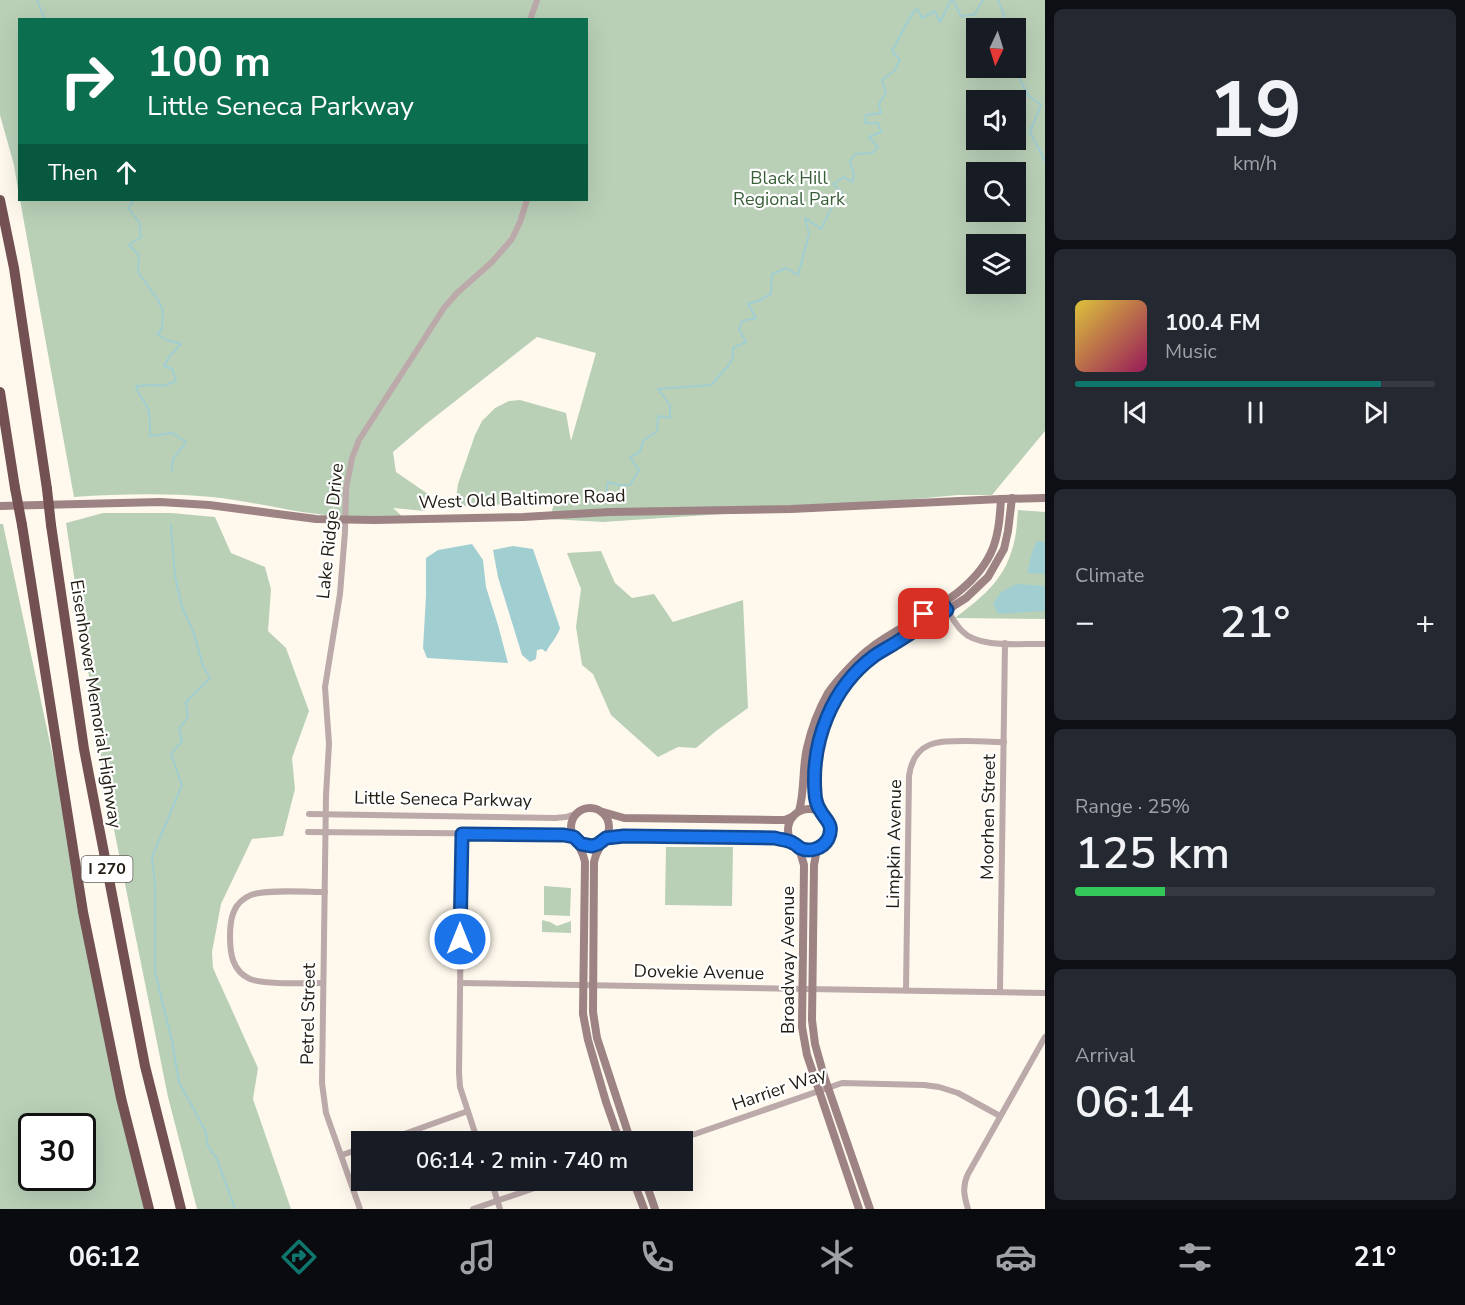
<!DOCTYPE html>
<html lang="en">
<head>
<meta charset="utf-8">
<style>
	:root { --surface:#171b24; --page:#242831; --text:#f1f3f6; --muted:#9ea1a6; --line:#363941; --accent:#0f766e }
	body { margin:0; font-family:"Nunito Sans",sans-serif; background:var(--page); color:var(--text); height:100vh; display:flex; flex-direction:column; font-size:22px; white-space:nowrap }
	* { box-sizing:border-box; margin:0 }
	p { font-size:20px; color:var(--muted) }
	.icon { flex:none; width:33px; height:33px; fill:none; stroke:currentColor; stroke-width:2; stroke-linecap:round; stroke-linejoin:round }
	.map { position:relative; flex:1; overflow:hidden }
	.side { display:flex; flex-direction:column; gap:9px; padding:9px; background:#0d0f14; width:420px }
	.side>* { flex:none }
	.hud { position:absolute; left:18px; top:18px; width:570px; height:183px; border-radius:0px; box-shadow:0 6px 24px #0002; background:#0b6e4f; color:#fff; overflow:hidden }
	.needle { width:39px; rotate:184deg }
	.tools { position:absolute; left:966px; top:18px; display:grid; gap:12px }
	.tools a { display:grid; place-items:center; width:60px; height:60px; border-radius:0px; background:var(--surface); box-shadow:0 6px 24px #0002; font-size:30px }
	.speed { position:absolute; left:18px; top:1113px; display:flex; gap:12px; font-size:30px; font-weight:700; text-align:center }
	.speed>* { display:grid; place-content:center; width:78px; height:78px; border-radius:50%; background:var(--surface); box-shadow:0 6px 24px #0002; line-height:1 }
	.speed .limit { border:3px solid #111; border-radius:9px; background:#fff; color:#111 }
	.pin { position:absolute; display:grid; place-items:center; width:51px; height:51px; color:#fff; margin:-26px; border-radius:12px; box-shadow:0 3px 9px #0006 }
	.me { position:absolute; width:66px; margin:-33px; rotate:0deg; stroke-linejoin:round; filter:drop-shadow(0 0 4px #0008) }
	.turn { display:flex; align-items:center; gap:21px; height:126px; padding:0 30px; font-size:27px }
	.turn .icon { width:78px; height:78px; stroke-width:2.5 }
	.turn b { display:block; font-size:42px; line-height:51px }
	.then { display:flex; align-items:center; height:57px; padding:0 30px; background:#0003; gap:12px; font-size:22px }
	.big { font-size:45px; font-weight:600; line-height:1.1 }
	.side .tile { flex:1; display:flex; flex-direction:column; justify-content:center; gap:9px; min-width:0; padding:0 21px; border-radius:9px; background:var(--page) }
	.side .dial { align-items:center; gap:0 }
	.dial b { font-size:78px; line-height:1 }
	.song { display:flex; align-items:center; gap:18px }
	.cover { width:72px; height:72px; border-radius:9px; background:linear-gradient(135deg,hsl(50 70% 55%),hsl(330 70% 35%)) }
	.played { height:6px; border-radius:3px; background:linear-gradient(90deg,var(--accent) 85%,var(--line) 85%) }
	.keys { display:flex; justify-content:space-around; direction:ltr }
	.heat { display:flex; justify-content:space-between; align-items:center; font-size:33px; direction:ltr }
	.charge { height:9px; border-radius:4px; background:linear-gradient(90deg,#34c759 25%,var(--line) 0) }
	.trip { position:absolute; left:351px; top:1131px; width:342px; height:60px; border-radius:0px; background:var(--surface); box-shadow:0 6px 24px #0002; font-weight:600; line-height:60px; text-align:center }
	.tab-bar { display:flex; height:96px; justify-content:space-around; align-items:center; background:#090b0e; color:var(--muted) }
	.tab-bar .icon { width:42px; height:42px }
	.tab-bar .selected { color:var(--accent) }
	.tab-bar b { font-size:27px; color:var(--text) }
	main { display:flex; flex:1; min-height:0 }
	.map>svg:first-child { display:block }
	.green { fill:#b9d0b7; fill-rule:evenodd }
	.water { fill:#a1ced1 }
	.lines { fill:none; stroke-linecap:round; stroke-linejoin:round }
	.stream { stroke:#a1ced1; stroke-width:2 }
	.street { stroke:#bca9aa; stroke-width:6 }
	.secondary { stroke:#9d8384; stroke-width:8 }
	.highway { stroke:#735052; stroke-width:10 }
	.highway-bridge { stroke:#735052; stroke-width:10 }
	.route-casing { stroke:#114b97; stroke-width:15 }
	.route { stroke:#1a73e8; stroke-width:10 }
	.labels { text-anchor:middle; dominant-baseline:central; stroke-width:4.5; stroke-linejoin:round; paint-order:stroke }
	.shield { fill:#fff; stroke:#646059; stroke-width:1.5 }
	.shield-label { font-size:16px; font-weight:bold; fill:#221c12 }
	.park-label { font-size:18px; fill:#385f38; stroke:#fff }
	.street-label { font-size:18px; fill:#221c12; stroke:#fff }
</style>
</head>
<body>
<main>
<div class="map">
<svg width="1045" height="1209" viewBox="0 0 1045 1209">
	<rect width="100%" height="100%" fill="#fff9ed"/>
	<!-- green -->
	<g class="green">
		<path d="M0 0H1045V431L992 495H958L830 507 603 522 550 519 554 503 455 506 458 484 475 435 482 421 495 408 509 401 520 400 566 413 571 441 596 353 537 337 426 424 393 452 396 472 428 494 425 511 393 508 403 517C377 517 351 517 325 515 287 511 250 501 212 497 166 493 120 494 74 497L20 200H586V20H20L19 196 14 165 0 115ZM976 28H1016V68H976ZM976 100H1016V140H976ZM976 172H1016V212H976ZM976 244H1016V284H976Z"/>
		<path d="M1018 510 1045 512V619L955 618C985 595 1007 578 1015 538 1017 529 1017 519 1018 510Z"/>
		<polygon points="103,513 171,513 215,517 231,553 265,567 271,589 268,631 286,648 309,711 292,758 295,789 283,836 252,839 221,904 212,952 213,968 258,1068 253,1099 291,1209 197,1209 168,1097 106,790 66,523"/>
		<path d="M0 524H3L150 1209H0ZM32 1126H82V1178H32Z"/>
		<polygon points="601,551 615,583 632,598 654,594 673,622 743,600 748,708 716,731 696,748 678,747 658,757 611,715 593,674 582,665 576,627 581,589 567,553"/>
		<polygon points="666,847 733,847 732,906 665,905"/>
		<polygon points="544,886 571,888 570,916 544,915"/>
		<polygon points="542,920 550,922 557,926 571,921 571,933 542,932"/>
	</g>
	<!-- water -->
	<g class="water">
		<polygon points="1037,541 1045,542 1045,574 1027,573 1032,552"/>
		<polygon points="472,544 483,560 486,587 498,625 508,663 427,658 423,648 426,596 426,558 438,550"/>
		<path d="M513 546 533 549 560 628C557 638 551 642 546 652L542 649 537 650 536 659 530 662 522 655 498 577 493 550Z"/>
		<polygon points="1017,584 1045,586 1045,611 998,614 993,603 1001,592"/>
	</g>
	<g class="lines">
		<!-- stream -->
		<g class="stream">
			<polyline points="37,0 45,20"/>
			<polyline points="953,0 961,16 974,15 983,0"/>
			<polyline points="998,0 1007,22 1008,28"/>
			<polyline points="1014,68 1028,95 1041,105 1030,132 1045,161"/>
			<path d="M134 200 128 208 139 222 141 237 129 245 139 255 138 272 158 300 163 311 162 329 157 334 167 340 181 344 169 357 164 366 172 369 176 381 163 386 154 385 136 386C139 396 140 395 145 403 151 412 150 426 150 436L172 433 186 442 173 459 172 471"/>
			<path d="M606 495 608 482 618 485H630L639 470 630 457 640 452 643 441 657 431 658 416 670 418V405L658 389 711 385 728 366 733 357V348L746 342 739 329 742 321 756 318 748 304 758 301 771 294 772 274 786 268 798 275 809 234 805 218 821 229 830 211 842 193 833 184 844 177 852 182 854 176 850 161 855 154 872 153 878 147 869 137 881 132 878 123H865L866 115 881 113 879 104 886 92 882 80 894 71 900 60 892 51C901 36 906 21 917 8L922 18 935 11 940 22 951 0"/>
			<polyline points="171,525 175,576 182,607 193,631 203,666 210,678 186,702 188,717 179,729 182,741 171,754 182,785 152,857 155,885 155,972 172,1041 179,1082 206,1132 207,1144 217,1159 235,1209"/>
		</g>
		<!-- street -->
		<g class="street">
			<polyline points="530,20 537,0"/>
			<path d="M946 608C951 616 956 625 962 631 979 649 1022 643 1045 644"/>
			<polyline points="309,814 555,818 566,817 575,814"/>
			<polyline points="308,832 556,834 574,837"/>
			<polyline points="462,834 459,1073 460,1087 478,1142"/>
			<path d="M323 983C305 983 265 985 250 979 232 971 230 953 230 936 230 919 233 902 251 895 266 889 307 892 325 892"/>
			<polyline points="460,983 1045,993"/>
			<path d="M906 990 909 776C914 741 937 741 966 741 979 741 991 742 1004 742"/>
			<polyline points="1000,991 1005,643"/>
			<polyline points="382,1142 468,1111"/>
			<polyline points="672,1142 842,1083 924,1085 939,1087 958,1093 1000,1116"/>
			<polyline points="342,1155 362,1148"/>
			<polyline points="491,1180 500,1209"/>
			<polyline points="360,1209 326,1113 322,1083 326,795 329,744 325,687 340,594 345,532 346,489 352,458 359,440 444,308 457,293 492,262 512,239 520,222 527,200"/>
			<polyline points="473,1209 558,1180"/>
			<path d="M968 1209C964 1196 962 1186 968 1174L1045 1037"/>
		</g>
		<!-- secondary -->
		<g class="secondary">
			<polyline points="0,506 160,502 209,505 316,519 375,520 523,517 609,512 791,509 1001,499 1045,498"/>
			<circle cx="590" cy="827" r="19"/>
			<circle cx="809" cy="830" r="21"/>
			<path d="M799 811C805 790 802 769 807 748 811 730 819 709 828 693 837 680 859 656 872 647 912 617 973 598 993 548 999 532 1000 515 1001 499"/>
			<polyline points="603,812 624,818 776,820 785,820 792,817"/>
			<polyline points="820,812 815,795 817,750 823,727 833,703 847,682 873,657 966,598 988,577 1004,549 1008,531 1012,498"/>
			<polyline points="606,838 624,836 775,839 793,843"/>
			<polyline points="576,840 583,855 585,862 583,1014 588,1040 606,1102 620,1142"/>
			<polyline points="603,841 596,855 594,862 593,1012 597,1038 631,1142"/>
			<polyline points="799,848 804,865 802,1027 807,1055 859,1209"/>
			<polyline points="817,849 814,865 812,1020 815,1044 824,1076 870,1209"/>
			<polyline points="633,1180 644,1209"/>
			<polyline points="645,1180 655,1209"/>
		</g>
		<!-- highway -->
		<g class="highway">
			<polyline points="0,200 14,268 47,489"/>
			<polyline points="0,392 15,488"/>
			<polyline points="22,525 83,912 121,1098 149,1209"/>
			<polyline points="51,525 84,749 145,1066 181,1209"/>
		</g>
		<!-- highway-bridge -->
		<g class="highway-bridge">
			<polyline points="15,488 22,525"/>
			<polyline points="47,489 51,525"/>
		</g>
	</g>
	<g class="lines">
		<defs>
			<path id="route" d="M460 939 462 834 564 835 574 837 581 844 592 846 598 844 606 838 624 836 775 838C781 840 788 840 793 843 796 844 798 847 800 848 810 853 823 848 828 839 835 824 825 820 820 810 817 806 815 798 815 793 811 741 832 687 874 656 881 651 889 647 897 642 914 631 931 621 947 610L942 603 924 614"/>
		</defs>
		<!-- route casing -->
		<use href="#route" class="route-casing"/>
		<!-- route -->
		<use href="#route" class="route"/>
	</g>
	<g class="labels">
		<!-- shield labels -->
		<rect class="shield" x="81.5" y="856" width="51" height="26" rx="4.5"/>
		<g class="shield-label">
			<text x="107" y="869">I 270</text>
		</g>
		<!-- park labels -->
		<g class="park-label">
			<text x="789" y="178">Black Hill<tspan x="789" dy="21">Regional Park</tspan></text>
		</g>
		<!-- street labels -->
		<g class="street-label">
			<text transform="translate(522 499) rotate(-2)">West Old Baltimore Road</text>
			<text transform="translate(330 531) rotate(-84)">Lake Ridge Drive</text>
			<text transform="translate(96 704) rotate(81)">Eisenhower Memorial Highway</text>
			<text transform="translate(443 799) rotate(1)">Little Seneca Parkway</text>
			<text transform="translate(988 817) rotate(-89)">Moorhen Street</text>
			<text transform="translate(894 844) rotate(-89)">Limpkin Avenue</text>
			<text transform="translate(788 960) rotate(-90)">Broadway Avenue</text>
			<text transform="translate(699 972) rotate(1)">Dovekie Avenue</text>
			<text transform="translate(308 1014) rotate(-89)">Petrel Street</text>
			<text transform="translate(779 1089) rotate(-19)">Harrier Way</text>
		</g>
	</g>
</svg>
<div class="tools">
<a><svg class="needle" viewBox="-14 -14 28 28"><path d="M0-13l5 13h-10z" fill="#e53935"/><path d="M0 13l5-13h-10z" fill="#9ea1a6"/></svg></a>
<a><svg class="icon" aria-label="sound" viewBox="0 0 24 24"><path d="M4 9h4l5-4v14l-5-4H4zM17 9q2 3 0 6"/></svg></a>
<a><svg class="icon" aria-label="search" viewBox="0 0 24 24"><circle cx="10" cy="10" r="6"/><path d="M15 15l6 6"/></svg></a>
<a><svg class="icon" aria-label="layers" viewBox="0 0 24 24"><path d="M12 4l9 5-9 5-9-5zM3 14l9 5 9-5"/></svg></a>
</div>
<div class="speed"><div class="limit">30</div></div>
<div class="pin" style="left:924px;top:614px;background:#d93025"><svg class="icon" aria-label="arrive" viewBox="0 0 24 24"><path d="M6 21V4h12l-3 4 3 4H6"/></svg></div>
<svg class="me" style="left:460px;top:939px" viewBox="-20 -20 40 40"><circle r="17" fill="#1a73e8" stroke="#fff" stroke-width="3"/><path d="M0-11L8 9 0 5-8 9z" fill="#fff"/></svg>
<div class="trip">06:14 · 2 min · 740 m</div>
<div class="hud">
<div class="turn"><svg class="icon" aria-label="right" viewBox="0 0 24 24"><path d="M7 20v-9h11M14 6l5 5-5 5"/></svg><div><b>100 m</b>Little Seneca Parkway</div></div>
<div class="then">Then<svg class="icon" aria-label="ahead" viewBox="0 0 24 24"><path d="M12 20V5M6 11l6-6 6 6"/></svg></div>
</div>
</div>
<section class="side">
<div class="tile dial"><b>19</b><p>km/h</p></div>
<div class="tile">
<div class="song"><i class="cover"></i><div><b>100.4 FM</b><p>Music</p></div></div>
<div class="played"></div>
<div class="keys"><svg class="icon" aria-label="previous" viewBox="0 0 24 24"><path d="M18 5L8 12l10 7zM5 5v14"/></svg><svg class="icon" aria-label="pause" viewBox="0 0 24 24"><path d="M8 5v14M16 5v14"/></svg><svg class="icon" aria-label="next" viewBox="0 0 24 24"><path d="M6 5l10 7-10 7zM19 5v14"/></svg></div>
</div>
<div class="tile"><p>Climate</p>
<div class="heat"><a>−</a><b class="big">21°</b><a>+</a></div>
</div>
<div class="tile"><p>Range · 25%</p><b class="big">125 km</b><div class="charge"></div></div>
<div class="tile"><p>Arrival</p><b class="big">06:14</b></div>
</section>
</main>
<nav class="tab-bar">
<b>06:12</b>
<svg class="icon selected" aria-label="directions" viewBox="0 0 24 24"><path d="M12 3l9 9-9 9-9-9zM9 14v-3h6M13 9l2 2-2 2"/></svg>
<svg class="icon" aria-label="music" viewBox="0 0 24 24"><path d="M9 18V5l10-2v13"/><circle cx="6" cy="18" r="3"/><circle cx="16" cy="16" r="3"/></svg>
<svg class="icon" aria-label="phone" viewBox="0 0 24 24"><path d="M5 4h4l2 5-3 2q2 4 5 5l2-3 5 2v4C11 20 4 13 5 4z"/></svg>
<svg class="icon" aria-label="climate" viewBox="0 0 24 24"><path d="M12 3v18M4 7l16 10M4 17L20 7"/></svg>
<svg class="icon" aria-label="car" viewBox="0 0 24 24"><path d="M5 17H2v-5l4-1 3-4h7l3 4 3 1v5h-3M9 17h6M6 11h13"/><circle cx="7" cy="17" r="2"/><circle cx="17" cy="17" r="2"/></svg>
<svg class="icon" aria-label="filters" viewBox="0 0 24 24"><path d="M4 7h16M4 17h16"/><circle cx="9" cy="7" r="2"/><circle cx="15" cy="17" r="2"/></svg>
<b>21°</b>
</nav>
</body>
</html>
